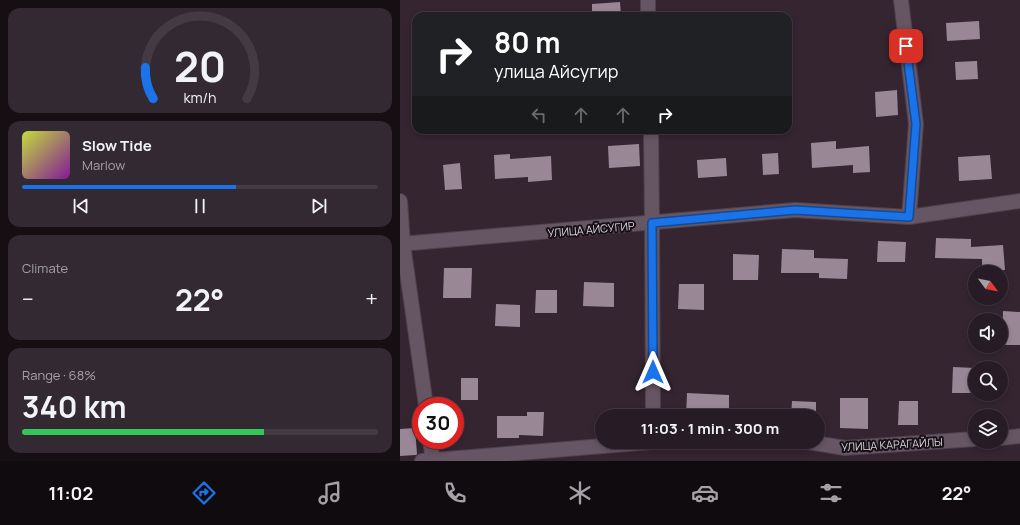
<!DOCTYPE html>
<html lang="en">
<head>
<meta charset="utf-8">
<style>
	:root { --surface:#271c25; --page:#332932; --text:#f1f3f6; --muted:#a4a1a7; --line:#433a42; --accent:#1a73e8 }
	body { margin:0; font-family:Manrope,sans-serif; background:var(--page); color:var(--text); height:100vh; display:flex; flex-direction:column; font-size:15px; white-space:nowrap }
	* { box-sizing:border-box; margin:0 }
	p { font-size:13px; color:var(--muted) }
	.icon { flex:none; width:22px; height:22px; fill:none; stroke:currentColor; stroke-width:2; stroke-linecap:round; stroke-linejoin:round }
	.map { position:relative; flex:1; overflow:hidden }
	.side { display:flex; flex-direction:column; gap:8px; padding:8px; background:#150f14; width:400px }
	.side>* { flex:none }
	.guide { position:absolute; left:12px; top:12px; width:380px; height:122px; border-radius:12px; box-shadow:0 2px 6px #0003,0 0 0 1px var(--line); background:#202124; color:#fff; overflow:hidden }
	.needle { width:26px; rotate:122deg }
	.tools { position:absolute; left:568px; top:265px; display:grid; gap:8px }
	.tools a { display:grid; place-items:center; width:40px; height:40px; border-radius:50%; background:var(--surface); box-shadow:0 2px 6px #0003,0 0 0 1px var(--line); font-size:20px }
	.speed { position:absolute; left:12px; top:397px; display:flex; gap:8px; font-size:20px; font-weight:700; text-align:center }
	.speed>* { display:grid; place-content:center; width:52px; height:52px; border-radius:50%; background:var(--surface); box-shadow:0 2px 6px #0003,0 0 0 1px var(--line); line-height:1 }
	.speed .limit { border:6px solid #d22; background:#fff; color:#111 }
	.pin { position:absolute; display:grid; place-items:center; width:34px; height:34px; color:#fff; margin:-17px; border-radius:8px; box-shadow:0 2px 6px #0006 }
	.me { position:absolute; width:44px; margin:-22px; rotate:0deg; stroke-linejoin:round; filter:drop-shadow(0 0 3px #0008) }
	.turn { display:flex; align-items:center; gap:14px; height:84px; padding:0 16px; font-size:18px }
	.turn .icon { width:52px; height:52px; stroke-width:2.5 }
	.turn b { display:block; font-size:28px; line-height:34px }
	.lanes { display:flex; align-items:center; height:38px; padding:0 16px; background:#0003; justify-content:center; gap:20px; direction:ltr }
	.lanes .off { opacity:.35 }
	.big { font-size:30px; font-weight:700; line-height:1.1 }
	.side .card { flex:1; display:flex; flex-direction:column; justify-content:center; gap:6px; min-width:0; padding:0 14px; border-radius:12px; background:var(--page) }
	.side .dial { align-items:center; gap:0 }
	.dial svg { height:104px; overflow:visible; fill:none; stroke:var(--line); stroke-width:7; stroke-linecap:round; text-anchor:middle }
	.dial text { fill:var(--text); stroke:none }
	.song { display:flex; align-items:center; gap:12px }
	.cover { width:48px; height:48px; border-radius:6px; background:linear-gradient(135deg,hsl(70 70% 55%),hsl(290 70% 35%)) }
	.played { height:4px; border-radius:2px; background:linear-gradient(90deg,var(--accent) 60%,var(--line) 60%) }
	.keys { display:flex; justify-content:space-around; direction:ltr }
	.heat { display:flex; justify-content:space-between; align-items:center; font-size:22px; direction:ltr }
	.charge { height:6px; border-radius:3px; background:linear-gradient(90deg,#34c759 68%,var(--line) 0) }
	.trip { position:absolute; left:195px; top:409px; width:230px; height:40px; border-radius:20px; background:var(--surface); box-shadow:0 2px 6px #0003,0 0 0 1px var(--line); font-weight:700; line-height:40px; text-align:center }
	.dock { display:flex; height:64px; justify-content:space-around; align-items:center; background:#100b0f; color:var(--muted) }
	.dock .icon { width:28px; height:28px }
	.dock .current { color:var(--accent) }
	.dock b { font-size:18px; color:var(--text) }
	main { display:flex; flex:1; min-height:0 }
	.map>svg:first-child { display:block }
	.building { fill:#998796 }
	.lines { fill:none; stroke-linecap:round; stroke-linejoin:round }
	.street-casing { stroke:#4e414c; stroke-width:16 }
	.street { stroke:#665563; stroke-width:14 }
	.route-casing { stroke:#114b97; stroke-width:10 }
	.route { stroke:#1a73e8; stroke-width:7 }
	.labels { text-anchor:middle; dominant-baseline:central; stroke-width:4; stroke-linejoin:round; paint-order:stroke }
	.street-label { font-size:11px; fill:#dfd4dd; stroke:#171016 }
</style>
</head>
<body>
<main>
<section class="side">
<div class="card dial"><svg viewBox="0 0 100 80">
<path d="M14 69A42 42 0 1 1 86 69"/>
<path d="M14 69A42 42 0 0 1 8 45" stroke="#1a73e8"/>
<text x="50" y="56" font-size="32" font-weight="700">20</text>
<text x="50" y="72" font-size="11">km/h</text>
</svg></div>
<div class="card">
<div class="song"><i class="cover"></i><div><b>Slow Tide</b><p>Marlow</p></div></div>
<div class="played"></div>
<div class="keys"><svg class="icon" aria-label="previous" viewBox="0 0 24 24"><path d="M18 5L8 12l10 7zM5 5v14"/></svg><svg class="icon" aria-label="pause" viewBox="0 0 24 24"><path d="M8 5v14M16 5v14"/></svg><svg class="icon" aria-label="next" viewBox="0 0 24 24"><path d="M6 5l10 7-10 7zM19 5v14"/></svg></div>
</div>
<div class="card"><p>Climate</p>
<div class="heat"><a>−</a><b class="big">22°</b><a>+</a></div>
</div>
<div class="card"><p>Range · 68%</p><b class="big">340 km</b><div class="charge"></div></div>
</section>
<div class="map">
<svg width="620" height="461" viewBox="0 0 620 461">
	<rect width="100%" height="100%" fill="#342531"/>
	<!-- building -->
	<g class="building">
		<polygon points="220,2 221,16 192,16 192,4"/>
		<polygon points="579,21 580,39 547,41 546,23"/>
		<polygon points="577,61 578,79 556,80 555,62"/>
		<polygon points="497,90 498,115 476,117 475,92"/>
		<polygon points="436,141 436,149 469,146 470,172 453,173 453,165 412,168 411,143"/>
		<polygon points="239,144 240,166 209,168 208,146"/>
		<polygon points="378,153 379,174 363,175 362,154"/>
		<polygon points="110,154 110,159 151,156 152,180 128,182 128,177 95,179 94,155"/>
		<polygon points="590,155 592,179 559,181 558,157"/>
		<polygon points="326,158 327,176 298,178 297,160"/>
		<polygon points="60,163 62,189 45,190 43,165"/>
		<polygon points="536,238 571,239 571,247 603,245 605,270 582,271 582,259 535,258"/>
		<polygon points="478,241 506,242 505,262 477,262"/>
		<polygon points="382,249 414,250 414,258 448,259 447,279 419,278 419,273 381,273"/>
		<polygon points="333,254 359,255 358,280 333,280"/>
		<polygon points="44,268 72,268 71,298 43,298"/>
		<polygon points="184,282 214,283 214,307 183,306"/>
		<polygon points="279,284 304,284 304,310 278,309"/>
		<polygon points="136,290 157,290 157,313 135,313"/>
		<polygon points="96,304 120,305 120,327 95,326"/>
		<polygon points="603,311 620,312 620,345 602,345"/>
		<polygon points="553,367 575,368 575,393 552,393"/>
		<rect x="61" y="378" width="17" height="22"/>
		<polygon points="287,393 329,395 329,415 306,414 306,416 286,416"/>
		<polygon points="440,398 468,398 468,429 440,428"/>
		<polygon points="392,401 416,402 416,416 391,416"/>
		<polygon points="499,401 518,401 518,425 498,425"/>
		<polygon points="127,412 144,412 143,436 119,435 119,438 97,438 97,416 127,416"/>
		<polygon points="15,428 17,454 16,455 0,456 0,429"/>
	</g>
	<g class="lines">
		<defs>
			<g id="street">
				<polyline points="248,0 248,16"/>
				<polyline points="501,0 516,124 509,217"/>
				<polyline points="251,130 252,223 253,416"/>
				<polyline points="0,201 3,244 26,406"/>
				<polyline points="0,244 395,210 509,217 620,201"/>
				<polyline points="601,438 620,436"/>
				<polyline points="30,440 33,461"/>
				<polyline points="408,442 445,448 575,439"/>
				<polyline points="22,461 252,442"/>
			</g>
		</defs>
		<!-- street casing -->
		<use href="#street" class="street-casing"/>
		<!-- street -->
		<use href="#street" class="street"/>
	</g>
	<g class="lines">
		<defs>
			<polyline id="route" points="253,372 252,223 395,210 509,217 516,124 506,46"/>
		</defs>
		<!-- route casing -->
		<use href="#route" class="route-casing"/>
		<!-- route -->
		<use href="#route" class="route"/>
	</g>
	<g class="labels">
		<!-- street labels -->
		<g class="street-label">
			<text transform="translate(191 229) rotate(-5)">УЛИЦА АЙСУГИР</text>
			<text transform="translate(492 444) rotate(-3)">УЛИЦА КАРАГАЙЛЫ</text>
		</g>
	</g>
</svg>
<div class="tools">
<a><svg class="needle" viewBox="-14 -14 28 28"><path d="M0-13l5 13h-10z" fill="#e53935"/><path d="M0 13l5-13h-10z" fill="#a4a1a7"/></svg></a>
<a><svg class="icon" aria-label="sound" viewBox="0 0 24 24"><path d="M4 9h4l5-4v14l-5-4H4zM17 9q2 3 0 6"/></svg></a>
<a><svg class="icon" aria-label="search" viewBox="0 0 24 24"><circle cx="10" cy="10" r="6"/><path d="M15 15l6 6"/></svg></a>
<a><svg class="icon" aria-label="layers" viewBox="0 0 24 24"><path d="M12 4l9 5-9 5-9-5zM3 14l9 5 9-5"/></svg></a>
</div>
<div class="speed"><div class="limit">30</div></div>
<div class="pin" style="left:506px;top:46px;background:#d93025"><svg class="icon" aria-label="arrive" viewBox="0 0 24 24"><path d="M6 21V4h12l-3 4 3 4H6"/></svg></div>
<svg class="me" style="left:253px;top:372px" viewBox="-20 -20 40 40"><path d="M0-17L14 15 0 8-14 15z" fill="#1a73e8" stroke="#fff" stroke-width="4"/></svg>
<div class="trip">11:03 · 1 min · 300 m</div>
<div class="guide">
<div class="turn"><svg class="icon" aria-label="right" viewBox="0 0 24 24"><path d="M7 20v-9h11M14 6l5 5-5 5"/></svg><div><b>80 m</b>улица Айсугир</div></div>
<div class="lanes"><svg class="icon off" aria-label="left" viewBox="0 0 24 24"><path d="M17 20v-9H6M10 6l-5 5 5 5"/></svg><svg class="icon off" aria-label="ahead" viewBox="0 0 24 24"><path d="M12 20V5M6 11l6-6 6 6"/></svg><svg class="icon off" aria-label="ahead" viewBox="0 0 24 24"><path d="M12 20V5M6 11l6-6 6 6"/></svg><svg class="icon" aria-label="right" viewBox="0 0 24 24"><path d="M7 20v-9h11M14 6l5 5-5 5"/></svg></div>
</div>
</div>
</main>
<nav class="dock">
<b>11:02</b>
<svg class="icon current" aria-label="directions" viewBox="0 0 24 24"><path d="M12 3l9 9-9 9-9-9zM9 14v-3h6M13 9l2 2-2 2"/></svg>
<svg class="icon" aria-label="music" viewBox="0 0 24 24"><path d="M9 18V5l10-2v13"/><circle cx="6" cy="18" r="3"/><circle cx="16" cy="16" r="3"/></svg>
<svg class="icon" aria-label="phone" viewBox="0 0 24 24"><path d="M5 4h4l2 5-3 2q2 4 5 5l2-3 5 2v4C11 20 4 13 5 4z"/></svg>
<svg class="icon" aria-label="climate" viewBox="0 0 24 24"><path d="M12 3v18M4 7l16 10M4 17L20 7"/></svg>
<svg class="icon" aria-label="car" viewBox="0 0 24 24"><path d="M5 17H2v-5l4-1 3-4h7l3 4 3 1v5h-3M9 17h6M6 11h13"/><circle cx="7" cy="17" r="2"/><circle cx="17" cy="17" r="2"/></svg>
<svg class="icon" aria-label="filters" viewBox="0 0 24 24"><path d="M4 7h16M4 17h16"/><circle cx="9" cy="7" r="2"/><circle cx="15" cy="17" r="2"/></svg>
<b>22°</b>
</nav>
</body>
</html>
